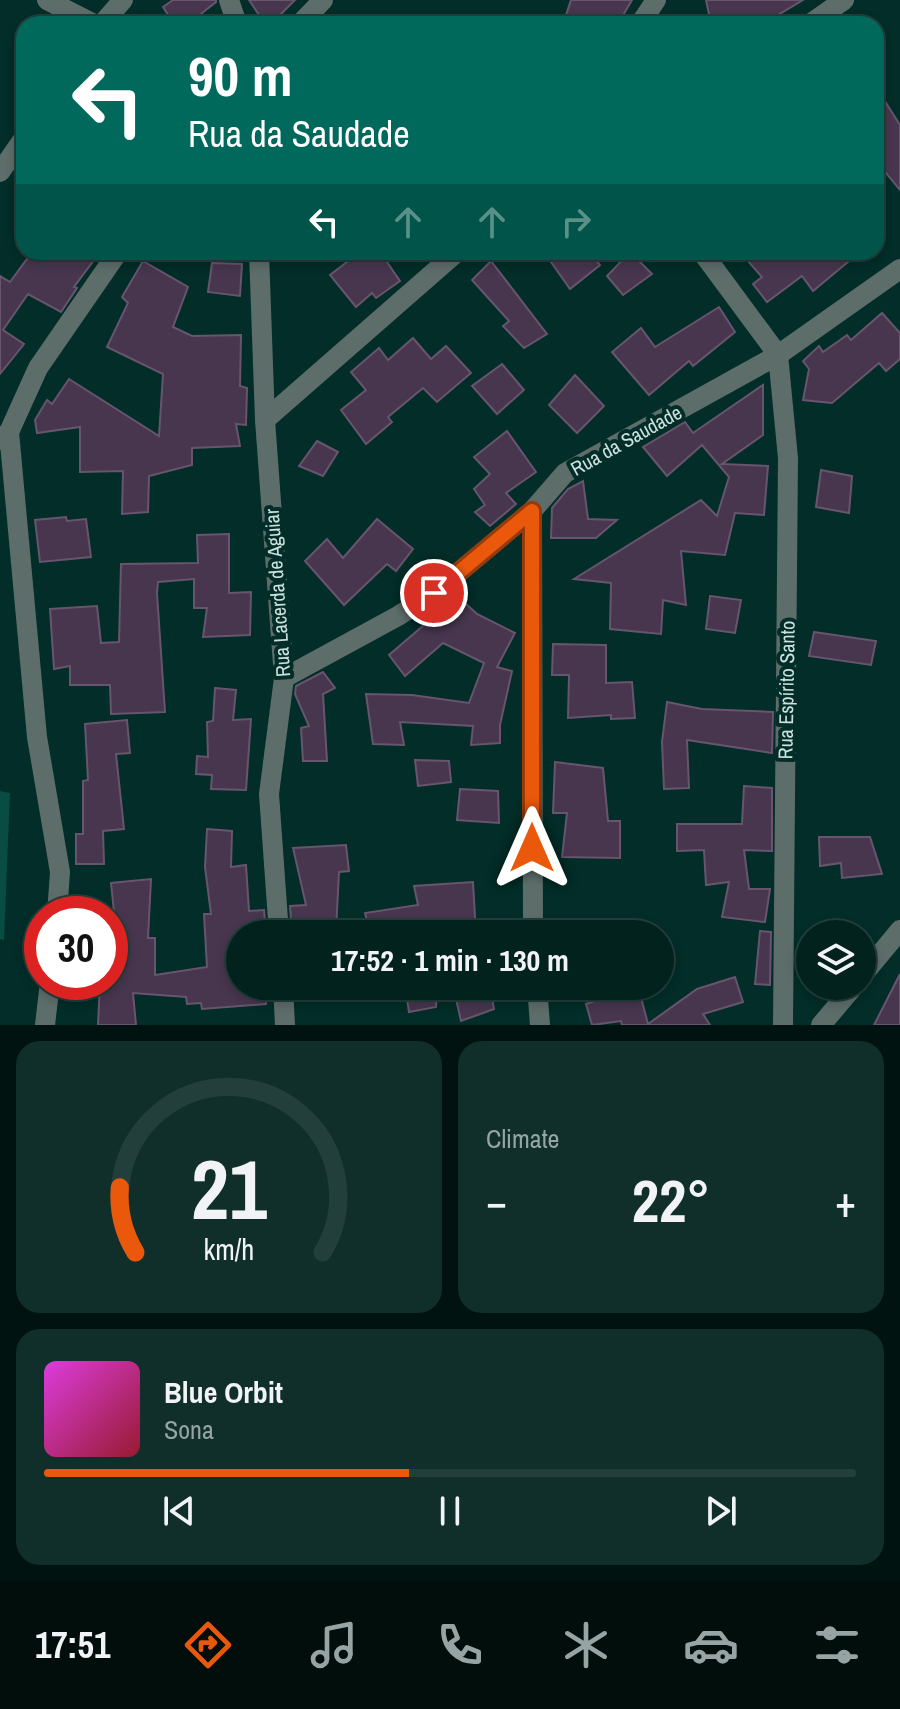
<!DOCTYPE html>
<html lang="en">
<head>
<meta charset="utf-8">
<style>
	:root { --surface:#02221e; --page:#102f2b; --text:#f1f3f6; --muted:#96a4a4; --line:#233f3c; --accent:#ea580c }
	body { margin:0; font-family:"Archivo Narrow",sans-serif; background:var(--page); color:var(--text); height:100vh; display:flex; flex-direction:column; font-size:30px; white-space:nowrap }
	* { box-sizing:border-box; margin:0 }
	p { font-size:26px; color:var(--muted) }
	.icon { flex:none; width:44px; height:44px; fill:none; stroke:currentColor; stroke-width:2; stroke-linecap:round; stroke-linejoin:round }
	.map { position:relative; height:1025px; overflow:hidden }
	.sheet { display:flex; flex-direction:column; gap:16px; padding:16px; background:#011310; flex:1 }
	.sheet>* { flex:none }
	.hud { position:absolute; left:16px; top:16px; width:868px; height:244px; border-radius:24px; box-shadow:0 4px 12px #0003,0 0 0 2px var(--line); background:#00695c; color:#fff; overflow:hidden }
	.buttons { position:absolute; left:796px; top:920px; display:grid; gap:16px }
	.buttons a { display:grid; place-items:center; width:80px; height:80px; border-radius:50%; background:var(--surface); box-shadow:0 4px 12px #0003,0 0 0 2px var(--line); font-size:40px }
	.speed { position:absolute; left:24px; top:896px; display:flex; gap:16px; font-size:40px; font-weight:700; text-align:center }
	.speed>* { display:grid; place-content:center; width:104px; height:104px; border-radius:50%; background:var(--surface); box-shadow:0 4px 12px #0003,0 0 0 2px var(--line); line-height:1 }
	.speed .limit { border:12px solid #d22; background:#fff; color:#111 }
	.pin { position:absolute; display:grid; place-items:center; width:68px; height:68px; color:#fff; margin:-34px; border:4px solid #fff; border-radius:50%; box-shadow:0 2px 8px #0007 }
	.me { position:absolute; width:88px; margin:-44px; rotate:0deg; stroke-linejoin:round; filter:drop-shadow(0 0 6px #0008) }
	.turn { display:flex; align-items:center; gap:28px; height:168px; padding:0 40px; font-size:36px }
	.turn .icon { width:104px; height:104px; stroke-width:2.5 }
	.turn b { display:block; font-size:56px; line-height:68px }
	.lanes { display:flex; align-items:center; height:76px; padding:0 40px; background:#0003; justify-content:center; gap:40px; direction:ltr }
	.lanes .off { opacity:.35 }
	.big { font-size:60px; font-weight:800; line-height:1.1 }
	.sheet .tile { flex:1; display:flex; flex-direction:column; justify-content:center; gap:12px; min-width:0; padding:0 28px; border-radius:24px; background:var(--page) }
	.sheet .dial { align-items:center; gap:0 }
	.dial svg { height:208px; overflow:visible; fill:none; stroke:var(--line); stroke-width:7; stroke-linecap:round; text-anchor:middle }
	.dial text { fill:var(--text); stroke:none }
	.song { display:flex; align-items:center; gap:24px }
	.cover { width:96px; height:96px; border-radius:12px; background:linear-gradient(135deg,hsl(300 70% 55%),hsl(350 70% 35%)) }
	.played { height:8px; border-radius:4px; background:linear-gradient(90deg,var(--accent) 45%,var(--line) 45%) }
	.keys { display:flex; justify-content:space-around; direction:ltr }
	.heat { display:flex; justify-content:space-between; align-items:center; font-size:44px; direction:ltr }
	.sheet .tiles { flex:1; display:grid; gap:16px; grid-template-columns:1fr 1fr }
	.tile:last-child { grid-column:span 2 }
	.trip { position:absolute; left:226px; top:920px; width:448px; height:80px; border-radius:40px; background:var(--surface); box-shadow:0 4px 12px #0003,0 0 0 2px var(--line); font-weight:800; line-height:80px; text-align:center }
	.tabs { display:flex; height:128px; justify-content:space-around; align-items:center; background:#010e0c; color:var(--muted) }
	.tabs .icon { width:56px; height:56px }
	.tabs .current { color:var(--accent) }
	.tabs b { font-size:36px; color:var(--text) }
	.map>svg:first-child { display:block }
	.green { fill:#094c44 }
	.building { fill:#47364e; stroke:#67556e; stroke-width:2 }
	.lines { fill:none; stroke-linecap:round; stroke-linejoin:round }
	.minor { stroke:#5d6d6a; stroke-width:20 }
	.route-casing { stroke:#983908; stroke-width:20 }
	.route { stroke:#ea580c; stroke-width:14 }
	.labels { text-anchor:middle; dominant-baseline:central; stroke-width:8; stroke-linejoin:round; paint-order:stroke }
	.street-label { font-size:20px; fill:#cde2de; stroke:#022d28 }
</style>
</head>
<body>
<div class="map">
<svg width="900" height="1025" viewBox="0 0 900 1025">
	<rect width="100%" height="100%" fill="#022d28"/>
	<!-- green -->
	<polygon class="green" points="0,791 10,793 4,940 0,939"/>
	<!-- building -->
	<g class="building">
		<polygon points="173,0 216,0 216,2 188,24 174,24 163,7"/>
		<polygon points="249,0 295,0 271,24 265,24"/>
		<polygon points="571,0 632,0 618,24 563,24"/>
		<polygon points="706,0 803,0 763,24 711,24"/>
		<polygon points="876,87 900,125 900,190 876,161"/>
		<polygon points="32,252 100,252 74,287 77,288 61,312 28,294 3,330 24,344 0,374 0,276 10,282"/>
		<polygon points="360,252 380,252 400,281 376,298 372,293 356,307 330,275"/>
		<polygon points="564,252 589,252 600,265 570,289 551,262"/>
		<polygon points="630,252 652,274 623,295 607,276"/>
		<polygon points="740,252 860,252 813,291 802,276 767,302 753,284 762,277"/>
		<polygon points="143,261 188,287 173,327 192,336 241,335 240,386 247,388 246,425 236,424 240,446 192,448 192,465 149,476 148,512 122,514 123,471 80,472 80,427 37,433 35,420 47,400 52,404 69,379 159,436 163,374 107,347 128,303 122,297"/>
		<polygon points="491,261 547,334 524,348 503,326 509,321 472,280"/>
		<polygon points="212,263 242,264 240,296 208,292"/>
		<polygon points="719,307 735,332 693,366 689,361 649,395 612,352 641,328 655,347"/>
		<polygon points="882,313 900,333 900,359 886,371 879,363 832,403 803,400 809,369 803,361 819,346 823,352 847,335 851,340"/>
		<polygon points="413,338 431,359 446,346 471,373 437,402 423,388 388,417 392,422 366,444 341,410 366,390 351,372 379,348 388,360"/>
		<polygon points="502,364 524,390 497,414 472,386"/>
		<polygon points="575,375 604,406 577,433 549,405"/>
		<polygon points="763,385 763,435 722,464 768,466 764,515 735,513 725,555 681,551 686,605 663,600 661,634 610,629 611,583 574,579 701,500 717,516 729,477 702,445 667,476 643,447 685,422 693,433"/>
		<polygon points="507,431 536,472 506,493 516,504 490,526 475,512 485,505 474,489 490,474 474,457"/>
		<polygon points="317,441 338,452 323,476 299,466"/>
		<polygon points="821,470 852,476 849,513 816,507"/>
		<polygon points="583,481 588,519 617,520 596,538 551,538 552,508 568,489"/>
		<polygon points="66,517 67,521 86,519 91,557 40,562 35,520"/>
		<polygon points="377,519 413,549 396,571 387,564 344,605 305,561 327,539 343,558"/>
		<polygon points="229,534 229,593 251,592 250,635 203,637 207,608 194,608 194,579 158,582 157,593 165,712 111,714 110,685 70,685 70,666 54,669 50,609 97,606 101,643 119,642 121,564 198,563 197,535"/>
		<polygon points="454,593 477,614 515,633 497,667 512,671 500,725 500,743 471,745 473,726 400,722 404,745 373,744 366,694 412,695 469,703 484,663 443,643 405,676 389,655 431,619 425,614"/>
		<polygon points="710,596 741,600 735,633 706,629"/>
		<polygon points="814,632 876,641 871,665 809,656"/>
		<polygon points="553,644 606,645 606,683 632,682 635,718 611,719 611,715 568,718 569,675 552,675"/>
		<polygon points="323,672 335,688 323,694 327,761 303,761 301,728 309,726 295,694 296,686"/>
		<polygon points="215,688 236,690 233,720 251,719 246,790 211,789 212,775 196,774 197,756 208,757 207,722 213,721"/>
		<polygon points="667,702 702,709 773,712 772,753 687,740 689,788 664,789 662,742"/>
		<polygon points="127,720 130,753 116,754 124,829 103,831 104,864 76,864 76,834 83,834 83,781 88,780 85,724"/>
		<polygon points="415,760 449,761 451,782 418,786"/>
		<polygon points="555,762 603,768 608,821 620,821 620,858 562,857 567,813 553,813"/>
		<polygon points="744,786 772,788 772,851 744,850 749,889 770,889 765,922 722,917 729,882 706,885 704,850 677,851 677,824 742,824"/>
		<polygon points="460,789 498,791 499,823 457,820"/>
		<polygon points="207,829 232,831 231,867 246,865 249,911 264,910 266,934 240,934 240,986 265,986 266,1004 202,1009 201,1003 187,1004 186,997 133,993 136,1025 98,1025 100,982 110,982 110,911 114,912 111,883 151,879 148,938 155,938 155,975 207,967 204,914 211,914 205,867"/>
		<polygon points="819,837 870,837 882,874 842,878 841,863 820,866"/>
		<polygon points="346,845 349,871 339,872 336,931 292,934 290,906 306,905 293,848"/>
		<polygon points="473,882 476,934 402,934 401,927 370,934 365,913 418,905 414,886"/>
		<polygon points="760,931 771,932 770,985 755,984"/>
		<polygon points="900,974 900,1025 874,1025"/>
		<polygon points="735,977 743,1002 703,1014 710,1025 622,1025 621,1021 592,1025 586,1004 613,995 611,990 638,986 648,1024 697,989"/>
		<polygon points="405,986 437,986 436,1007 409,1012"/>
		<polygon points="490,986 494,1009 461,1021 454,990"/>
	</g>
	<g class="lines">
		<!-- minor -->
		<g class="minor">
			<polyline points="47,0 94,24"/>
			<polyline points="229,0 237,24"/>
			<polyline points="102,24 123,0"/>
			<polyline points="300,24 323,0"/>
			<polyline points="640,24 656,0"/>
			<polyline points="810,24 844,0"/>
			<polyline points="0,172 24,138"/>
			<polyline points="259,252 265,420 284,678 269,794 279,934"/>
			<polyline points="702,252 778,355"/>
			<polyline points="778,355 788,458 783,1025"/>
			<polyline points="265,420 457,252"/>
			<polyline points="9,432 37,737 60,872 57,914"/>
			<polyline points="0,440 9,432 38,368 118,252"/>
			<polyline points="532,511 533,934"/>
			<polyline points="284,678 398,616 434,593 532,511 565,473 778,355 900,269"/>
			<polyline points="862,976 900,930"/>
			<polyline points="283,986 285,1025"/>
			<polyline points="537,986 540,1025"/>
			<polyline points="45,1025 50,982"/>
			<polyline points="821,1025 854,986"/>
		</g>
	</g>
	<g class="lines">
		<defs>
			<polyline id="route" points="434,593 532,511 532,848"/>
		</defs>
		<!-- route casing -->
		<use href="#route" class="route-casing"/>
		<!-- route -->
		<use href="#route" class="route"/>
	</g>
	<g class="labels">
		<!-- street labels -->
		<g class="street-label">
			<text transform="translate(626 440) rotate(-29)">Rua da Saudade</text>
			<text transform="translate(277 593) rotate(-94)">Rua Lacerda de Aguiar</text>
			<text transform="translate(786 690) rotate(-89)">Rua Espírito Santo</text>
		</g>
	</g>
</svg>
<div class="buttons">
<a><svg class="icon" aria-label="layers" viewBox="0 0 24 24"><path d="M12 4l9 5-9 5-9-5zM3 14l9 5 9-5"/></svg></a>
</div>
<div class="speed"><div class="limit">30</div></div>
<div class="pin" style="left:434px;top:593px;background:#d93025"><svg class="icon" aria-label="arrive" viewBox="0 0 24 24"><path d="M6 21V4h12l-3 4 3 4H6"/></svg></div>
<svg class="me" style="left:532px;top:848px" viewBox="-20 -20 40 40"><path d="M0-17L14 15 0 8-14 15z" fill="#ea580c" stroke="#fff" stroke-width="4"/></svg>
<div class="trip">17:52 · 1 min · 130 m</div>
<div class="hud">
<div class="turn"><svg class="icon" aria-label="left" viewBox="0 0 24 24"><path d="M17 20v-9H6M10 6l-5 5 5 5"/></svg><div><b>90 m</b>Rua da Saudade</div></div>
<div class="lanes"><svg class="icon" aria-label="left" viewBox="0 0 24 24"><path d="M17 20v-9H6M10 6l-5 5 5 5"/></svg><svg class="icon off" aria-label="ahead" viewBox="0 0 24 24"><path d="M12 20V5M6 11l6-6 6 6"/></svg><svg class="icon off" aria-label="ahead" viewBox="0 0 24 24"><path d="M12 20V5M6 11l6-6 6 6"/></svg><svg class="icon off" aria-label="right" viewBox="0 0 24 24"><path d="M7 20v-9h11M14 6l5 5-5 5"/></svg></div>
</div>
</div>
<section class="sheet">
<div class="tiles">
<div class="tile dial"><svg viewBox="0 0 100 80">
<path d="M14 69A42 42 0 1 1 86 69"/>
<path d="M14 69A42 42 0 0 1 8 44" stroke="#ea580c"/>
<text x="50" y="56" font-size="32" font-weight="700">21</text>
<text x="50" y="72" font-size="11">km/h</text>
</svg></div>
<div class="tile"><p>Climate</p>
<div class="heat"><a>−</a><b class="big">22°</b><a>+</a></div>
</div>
<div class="tile">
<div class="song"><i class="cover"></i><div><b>Blue Orbit</b><p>Sona</p></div></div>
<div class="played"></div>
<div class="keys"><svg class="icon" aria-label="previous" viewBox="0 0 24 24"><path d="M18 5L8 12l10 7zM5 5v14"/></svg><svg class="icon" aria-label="pause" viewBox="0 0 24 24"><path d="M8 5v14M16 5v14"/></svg><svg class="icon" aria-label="next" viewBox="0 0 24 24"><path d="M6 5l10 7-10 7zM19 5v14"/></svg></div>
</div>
</div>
</section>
<nav class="tabs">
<b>17:51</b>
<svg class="icon current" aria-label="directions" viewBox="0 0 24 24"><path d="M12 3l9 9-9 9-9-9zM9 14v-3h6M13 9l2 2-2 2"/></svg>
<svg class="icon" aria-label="music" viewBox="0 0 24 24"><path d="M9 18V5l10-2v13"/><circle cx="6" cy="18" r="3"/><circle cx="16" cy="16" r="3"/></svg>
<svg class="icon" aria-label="phone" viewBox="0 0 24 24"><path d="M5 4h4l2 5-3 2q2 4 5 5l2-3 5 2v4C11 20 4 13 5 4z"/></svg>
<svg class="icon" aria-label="climate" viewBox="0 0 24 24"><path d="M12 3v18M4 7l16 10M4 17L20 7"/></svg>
<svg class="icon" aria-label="car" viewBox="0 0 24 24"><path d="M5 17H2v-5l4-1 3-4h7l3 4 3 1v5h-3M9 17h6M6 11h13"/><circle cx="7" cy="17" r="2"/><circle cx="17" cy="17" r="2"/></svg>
<svg class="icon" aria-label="filters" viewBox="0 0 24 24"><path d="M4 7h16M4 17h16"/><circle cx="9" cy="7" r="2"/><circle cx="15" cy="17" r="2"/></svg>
</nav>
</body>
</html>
